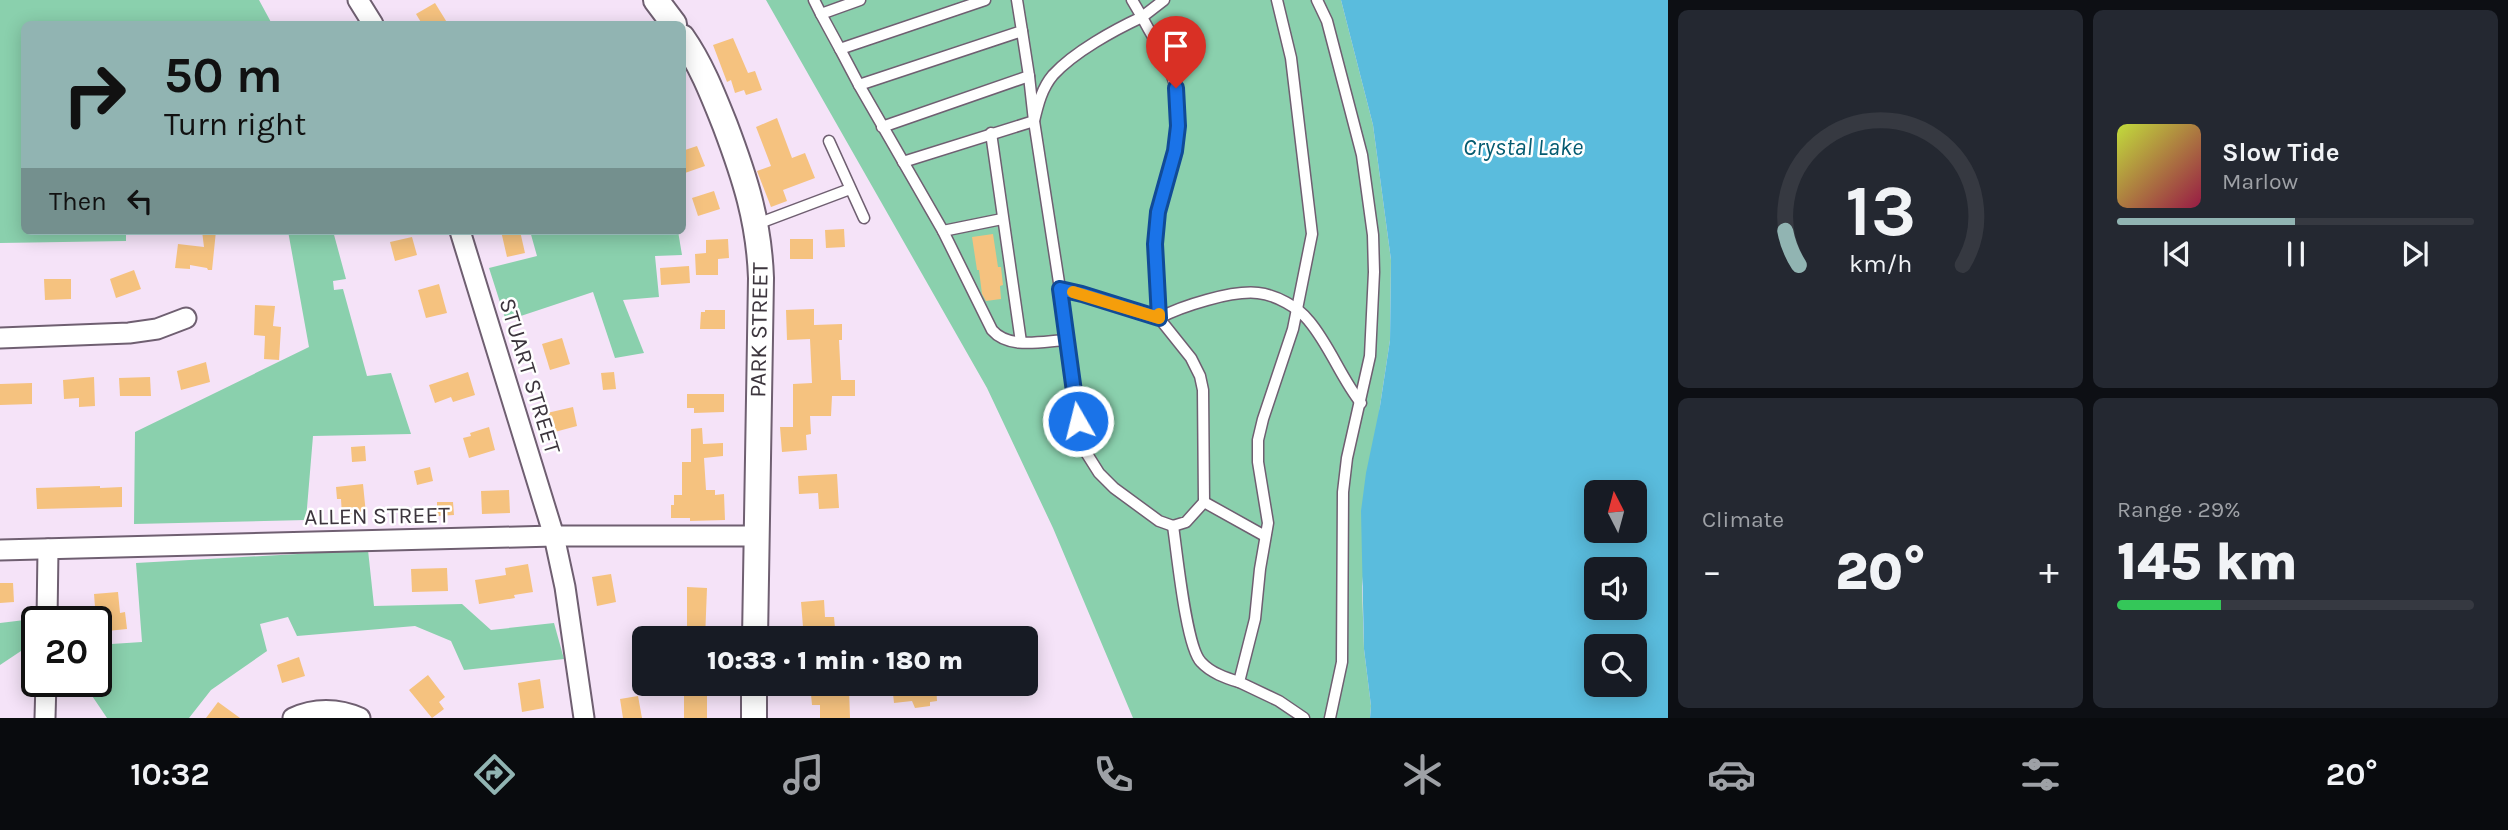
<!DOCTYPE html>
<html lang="en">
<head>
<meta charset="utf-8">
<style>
	:root { --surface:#171b24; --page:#242831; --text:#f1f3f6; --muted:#9ea1a6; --line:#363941; --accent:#91b4b2 }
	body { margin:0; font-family:Karla,sans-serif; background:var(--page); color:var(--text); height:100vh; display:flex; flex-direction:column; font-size:26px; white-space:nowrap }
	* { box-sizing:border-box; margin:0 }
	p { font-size:23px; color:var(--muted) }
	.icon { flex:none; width:38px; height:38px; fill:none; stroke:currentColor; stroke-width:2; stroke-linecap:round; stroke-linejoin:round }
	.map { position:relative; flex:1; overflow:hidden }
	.details { display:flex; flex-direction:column; gap:10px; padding:10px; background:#0d0f14; width:840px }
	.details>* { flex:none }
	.guide { position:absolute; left:21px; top:21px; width:665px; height:214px; border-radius:10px; box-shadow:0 4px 18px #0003; background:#91b4b2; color:#111; overflow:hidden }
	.needle { width:46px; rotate:354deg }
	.tools { position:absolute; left:1584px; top:480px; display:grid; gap:14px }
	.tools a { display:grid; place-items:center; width:63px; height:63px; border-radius:10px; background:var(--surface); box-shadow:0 4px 18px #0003; font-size:35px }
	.speed { position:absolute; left:21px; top:606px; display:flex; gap:14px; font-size:35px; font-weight:700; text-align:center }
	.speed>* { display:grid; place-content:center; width:91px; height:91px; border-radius:50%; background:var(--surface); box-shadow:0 4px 18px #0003; line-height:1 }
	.speed .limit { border:4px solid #111; border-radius:10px; background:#fff; color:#111 }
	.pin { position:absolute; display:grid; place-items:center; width:60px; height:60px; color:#fff; margin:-72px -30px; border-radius:50% 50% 50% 0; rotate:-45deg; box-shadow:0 0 7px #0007 }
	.pin .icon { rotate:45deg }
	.me { position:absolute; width:77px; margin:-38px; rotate:352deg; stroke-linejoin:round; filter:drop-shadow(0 0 5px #0008) }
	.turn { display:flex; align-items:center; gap:24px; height:147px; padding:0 28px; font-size:32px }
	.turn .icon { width:91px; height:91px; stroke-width:2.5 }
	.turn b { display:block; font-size:49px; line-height:60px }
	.then { display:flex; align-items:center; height:66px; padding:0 28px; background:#0003; gap:14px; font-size:26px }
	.big { font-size:52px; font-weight:800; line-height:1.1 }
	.details .card { flex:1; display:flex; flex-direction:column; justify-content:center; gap:10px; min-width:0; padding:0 24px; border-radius:10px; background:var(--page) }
	.details .dial { align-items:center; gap:0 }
	.dial svg { height:182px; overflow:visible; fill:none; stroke:var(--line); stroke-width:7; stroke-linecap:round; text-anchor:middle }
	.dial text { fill:var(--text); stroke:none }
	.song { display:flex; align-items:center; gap:21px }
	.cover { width:84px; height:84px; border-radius:10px; background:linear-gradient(135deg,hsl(70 70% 55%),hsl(340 70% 35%)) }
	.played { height:7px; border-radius:4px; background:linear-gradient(90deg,var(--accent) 50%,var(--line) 50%) }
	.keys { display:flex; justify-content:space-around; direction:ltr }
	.heat { display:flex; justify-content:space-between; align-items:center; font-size:38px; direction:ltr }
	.charge { height:10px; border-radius:5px; background:linear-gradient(90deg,#34c759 29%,var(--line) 0) }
	.details .tiles { flex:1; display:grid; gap:10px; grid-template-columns:repeat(2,1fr) }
	.trip { position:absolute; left:632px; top:626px; width:406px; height:70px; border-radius:10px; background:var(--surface); box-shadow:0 4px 18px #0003; font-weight:800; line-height:70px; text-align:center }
	.menu { display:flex; height:112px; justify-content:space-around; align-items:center; background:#090b0e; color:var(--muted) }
	.menu .icon { width:49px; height:49px }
	.menu .on { color:var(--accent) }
	.menu b { font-size:32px; color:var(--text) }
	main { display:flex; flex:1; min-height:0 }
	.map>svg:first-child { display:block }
	.green { fill:#8ad0ad }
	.water { fill:#5abcdd; fill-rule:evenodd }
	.building { fill:#f5c27f }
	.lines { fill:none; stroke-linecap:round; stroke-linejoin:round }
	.service-casing { stroke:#6f5f71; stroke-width:13 }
	.minor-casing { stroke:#6f5f71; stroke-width:23 }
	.tertiary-casing { stroke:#6f5f71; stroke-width:28 }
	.service { stroke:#fff; stroke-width:10 }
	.minor { stroke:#fff; stroke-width:19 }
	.tertiary { stroke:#fff; stroke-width:24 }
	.route-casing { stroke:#114b97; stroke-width:18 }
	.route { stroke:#1a73e8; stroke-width:12 }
	.slow { stroke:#f59e0b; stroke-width:12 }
	.labels { text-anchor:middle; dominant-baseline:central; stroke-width:5; stroke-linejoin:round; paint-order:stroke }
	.street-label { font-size:23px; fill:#3c353d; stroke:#fff }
	.water-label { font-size:24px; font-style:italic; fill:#045b71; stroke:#fff }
</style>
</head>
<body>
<main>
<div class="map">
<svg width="1668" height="718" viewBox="0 0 1668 718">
	<rect width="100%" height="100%" fill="#f5e3f8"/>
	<!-- green -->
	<g class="green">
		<polygon points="0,0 259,0 272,24 24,24 24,231 126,231 126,241 0,243"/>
		<polygon points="766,0 1341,0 1373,125 1391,260 1390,340 1380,406 1362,586 1364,649 1371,706 1370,718 1133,718 1053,528 987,388"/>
		<polygon points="288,231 333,231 346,279 333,281 334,290 343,289 367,376 391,373 411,434 313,436 306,520 134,524 135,432 309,347"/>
		<polygon points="530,231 678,231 682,255 655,256 659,297 623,300 644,353 615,358 593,292 506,321 489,268 537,256"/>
		<polygon points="368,550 374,606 462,604 491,630 554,623 564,659 464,670 451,641 415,626 297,636 288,617 260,624 267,651 211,690 189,718 107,718 82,681 96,681 96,645 142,642 136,563"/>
		<polygon points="33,619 36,641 0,665 0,623"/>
	</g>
	<!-- water -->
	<path class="water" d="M1341 0H1668V718H1370L1371 706 1364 649 1361 511 1366 473 1380 406 1390 340 1391 260 1373 125ZM1596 492H1634V530H1596ZM1596 569H1634V607H1596ZM1596 646H1634V684H1596Z"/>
	<!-- building -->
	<g class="building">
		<polygon points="435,3 448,24 422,24 416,14"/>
		<polygon points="733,38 748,73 755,71 762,90 746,95 744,90 735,93 731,80 727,82 713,45"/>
		<polygon points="777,118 792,158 805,153 815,178 783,190 787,201 771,207 757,171 771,166 756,127"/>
		<polygon points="697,146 705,166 682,174 682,151"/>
		<polygon points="714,191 720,209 698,216 692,198"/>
		<polygon points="844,229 845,247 826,248 825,230"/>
		<polygon points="202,231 216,231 212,270 208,270 207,268 190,265 190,269 175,268 178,244 204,247"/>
		<polygon points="501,231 520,231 525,253 507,257"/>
		<polygon points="993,234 998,267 1001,267 1003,285 1000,286 1001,299 986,301 982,294 979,270 977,270 972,237"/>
		<polygon points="412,237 417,255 395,261 390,242"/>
		<polygon points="728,239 729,258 718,259 718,275 696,275 695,254 706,253 706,240"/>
		<rect x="790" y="239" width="23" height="20"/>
		<polygon points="689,266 690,283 661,285 660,268"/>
		<polygon points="134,270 141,289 116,298 110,279"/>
		<polygon points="44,279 71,279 71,299 45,300"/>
		<polygon points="439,284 447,313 426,318 418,290"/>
		<polygon points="255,305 275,306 273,326 281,327 279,360 264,359 265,336 254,335"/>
		<polygon points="814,309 814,325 842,324 842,340 839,340 841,380 855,380 855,396 832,396 831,416 810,416 811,434 806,435 807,450 782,452 780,427 793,427 793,384 812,383 810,339 787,340 786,310"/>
		<polygon points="705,310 725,310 725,329 700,329 701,312 705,312"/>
		<polygon points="562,338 570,364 550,370 542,344"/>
		<polygon points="206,362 210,382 181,390 177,371"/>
		<polygon points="468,372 475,395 453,402 451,397 435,403 429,385"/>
		<polygon points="614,372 616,389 603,390 601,373"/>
		<polygon points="94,377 95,406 79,407 79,398 64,399 63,380"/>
		<polygon points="150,377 151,396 120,396 119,378"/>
		<polygon points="32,383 32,404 0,405 0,384"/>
		<polygon points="687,394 724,394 724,412 694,413 694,408 687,408"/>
		<polygon points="573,407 577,426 551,433 547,413"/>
		<polygon points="489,427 495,450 469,458 463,438 471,436 470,433"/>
		<polygon points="702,428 703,444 723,443 723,456 704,458 706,490 715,490 715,495 724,494 725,520 690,521 690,518 671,518 671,505 674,505 674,495 682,495 682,462 691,462 691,429"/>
		<polygon points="365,446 366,461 352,462 351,447"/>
		<polygon points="430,467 433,481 417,485 414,471"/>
		<polygon points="837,474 839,508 819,509 818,493 799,494 798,476"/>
		<polygon points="363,484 366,514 342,516 341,499 337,499 336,487"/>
		<polygon points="100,486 100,488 122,487 122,507 37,509 36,488"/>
		<polygon points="509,490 510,513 482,514 481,491"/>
		<polygon points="437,502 453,502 454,515 437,516"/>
		<polygon points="528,564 533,592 514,595 515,598 479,604 475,580 506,575 505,568"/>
		<polygon points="447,568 448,591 412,592 411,569"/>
		<polygon points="611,574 616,602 597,606 592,577"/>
		<polygon points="0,583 13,583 14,602 0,603"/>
		<polygon points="687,587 707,588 705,639 687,639"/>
		<polygon points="118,592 120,613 125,612 127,629 97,632 94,594"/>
		<polygon points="824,600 825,617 834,617 836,639 804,639 801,602"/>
		<polygon points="299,657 305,676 282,683 277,665"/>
		<polygon points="428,675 445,697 439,702 444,709 432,718 409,690"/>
		<polygon points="540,679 544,708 522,712 518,683"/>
		<polygon points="810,684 835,684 836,689 849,688 850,718 820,718 820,705 812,705"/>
		<polygon points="892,684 936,684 937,701 930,702 930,706 915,708 912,701 894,703"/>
		<rect x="684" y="694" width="23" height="24"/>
		<polygon points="638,696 642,718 623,718 620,699"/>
		<polygon points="218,702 240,718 206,718"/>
	</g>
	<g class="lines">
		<defs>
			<g id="service">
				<polyline points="814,0 821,14"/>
				<polyline points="860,0 821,14 840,49 985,0"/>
				<path d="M1164 0 1142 17C1154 40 1171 65 1176 90 1184 135 1167 169 1158 211 1151 245 1156 283 1159 318 1182 306 1232 290 1258 293 1276 295 1298 307 1309 321 1330 346 1341 378 1361 403"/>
				<polyline points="1277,0 1291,58 1312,234 1293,329 1263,419 1258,440 1258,462 1268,523 1260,569 1255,619 1239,682 1279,701 1304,718"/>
				<polyline points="1317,0 1327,21 1362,155 1373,235 1374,272 1370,356 1347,458 1343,492 1342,662 1330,718"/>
				<polyline points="840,49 859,85 1022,31 1017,0"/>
				<path d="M859 85 943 231 992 330C1009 350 1043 341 1067 340L1080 435 1087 454 1099 473 1114 488 1159 521 1173 526 1186 522 1204 502 1203 390 1200 376 1191 358 1159 318 1082 294 1060 289 1034 121C1038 104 1042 88 1053 75 1074 52 1114 30 1142 17L1132 0"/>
				<polyline points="882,127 1029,76 1022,31"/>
				<polyline points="991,133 1021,342"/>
				<polyline points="829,141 864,218"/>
				<polyline points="903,162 1034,121 1029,76"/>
				<polyline points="757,224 850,189"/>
				<polyline points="943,231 1002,219"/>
				<polyline points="1060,289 1067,340"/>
				<polyline points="1204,502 1265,536"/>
				<path d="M1173 526C1177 552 1186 647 1201 662 1211 673 1226 678 1239 682"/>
			</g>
			<g id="minor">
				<polyline points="358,0 373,24"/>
				<polyline points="460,231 554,536 565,587 584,718"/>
				<polyline points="0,338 129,333 157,329 186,318"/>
				<polyline points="0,550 554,536 756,536"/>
				<polyline points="47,621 48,549"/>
				<polyline points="45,718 46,681"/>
				<path d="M293 718C314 708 338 708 360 718"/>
			</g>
			<g id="tertiary">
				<polyline points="656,0 674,24"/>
				<path d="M682 37C701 64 713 95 725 125 745 178 759 221 761 278L755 639"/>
				<polyline points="754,718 754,684"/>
			</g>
		</defs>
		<!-- service casing -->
		<use href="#service" class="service-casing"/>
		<!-- minor casing -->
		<use href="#minor" class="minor-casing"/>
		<!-- tertiary casing -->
		<use href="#tertiary" class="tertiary-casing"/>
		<!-- service -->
		<use href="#service" class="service"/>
		<!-- minor -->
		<use href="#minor" class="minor"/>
		<!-- tertiary -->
		<use href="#tertiary" class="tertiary"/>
	</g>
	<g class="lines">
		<defs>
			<polyline id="route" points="1078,421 1060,289 1082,294 1159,318 1155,244 1158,212 1175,151 1178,126 1176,88"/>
		</defs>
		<!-- route casing -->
		<use href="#route" class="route-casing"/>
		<!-- route -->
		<use href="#route" class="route"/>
		<!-- slow -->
		<polyline class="slow" points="1073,292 1159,318 1159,314"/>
	</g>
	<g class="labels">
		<!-- street labels -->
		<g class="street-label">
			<text transform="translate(759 330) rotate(-89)">PARK STREET</text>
			<text transform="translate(530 376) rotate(73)">STUART STREET</text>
			<text transform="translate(377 516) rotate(-1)">ALLEN STREET</text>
		</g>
		<!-- water labels -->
		<g class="water-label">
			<text x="1523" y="147">Crystal Lake</text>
		</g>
	</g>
</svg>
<div class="tools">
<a><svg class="needle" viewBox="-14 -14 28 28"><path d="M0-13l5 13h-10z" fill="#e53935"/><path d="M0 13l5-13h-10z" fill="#9ea1a6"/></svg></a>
<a><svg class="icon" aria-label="sound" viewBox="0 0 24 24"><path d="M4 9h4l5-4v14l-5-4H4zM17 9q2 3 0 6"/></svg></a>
<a><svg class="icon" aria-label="search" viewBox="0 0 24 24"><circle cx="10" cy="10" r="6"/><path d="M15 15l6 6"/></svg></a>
</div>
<div class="speed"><div class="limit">20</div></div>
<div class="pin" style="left:1176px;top:88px;background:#d93025"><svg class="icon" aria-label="arrive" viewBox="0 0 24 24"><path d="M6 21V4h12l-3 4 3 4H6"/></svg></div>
<svg class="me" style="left:1078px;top:421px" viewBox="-20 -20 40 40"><circle r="17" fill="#1a73e8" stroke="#fff" stroke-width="3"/><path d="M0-11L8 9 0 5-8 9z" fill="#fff"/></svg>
<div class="trip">10:33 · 1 min · 180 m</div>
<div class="guide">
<div class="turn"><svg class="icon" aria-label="right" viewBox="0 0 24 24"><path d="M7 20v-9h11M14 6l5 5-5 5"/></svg><div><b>50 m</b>Turn right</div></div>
<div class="then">Then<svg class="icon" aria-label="left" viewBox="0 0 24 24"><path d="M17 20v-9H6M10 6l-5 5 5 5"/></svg></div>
</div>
</div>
<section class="details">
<div class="tiles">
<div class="card dial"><svg viewBox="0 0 100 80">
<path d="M14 69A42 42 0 1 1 86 69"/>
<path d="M14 69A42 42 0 0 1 8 54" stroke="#91b4b2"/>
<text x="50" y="56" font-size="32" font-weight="700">13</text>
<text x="50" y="72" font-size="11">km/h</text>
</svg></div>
<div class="card">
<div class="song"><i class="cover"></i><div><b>Slow Tide</b><p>Marlow</p></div></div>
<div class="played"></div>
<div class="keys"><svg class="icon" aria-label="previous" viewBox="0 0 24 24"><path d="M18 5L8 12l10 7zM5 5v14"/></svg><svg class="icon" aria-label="pause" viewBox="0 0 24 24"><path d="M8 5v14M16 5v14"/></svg><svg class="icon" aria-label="next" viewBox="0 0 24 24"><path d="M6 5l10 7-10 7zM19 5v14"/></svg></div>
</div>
<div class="card"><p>Climate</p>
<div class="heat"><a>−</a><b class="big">20°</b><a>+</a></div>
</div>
<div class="card"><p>Range · 29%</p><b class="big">145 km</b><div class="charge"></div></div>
</div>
</section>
</main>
<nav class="menu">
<b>10:32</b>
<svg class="icon on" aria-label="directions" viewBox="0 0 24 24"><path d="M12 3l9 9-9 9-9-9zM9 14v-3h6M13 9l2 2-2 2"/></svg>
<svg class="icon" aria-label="music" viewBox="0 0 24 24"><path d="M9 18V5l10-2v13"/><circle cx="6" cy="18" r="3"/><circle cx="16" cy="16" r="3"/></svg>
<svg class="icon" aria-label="phone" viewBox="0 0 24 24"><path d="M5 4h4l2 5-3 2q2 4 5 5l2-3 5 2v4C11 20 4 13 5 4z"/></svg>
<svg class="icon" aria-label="climate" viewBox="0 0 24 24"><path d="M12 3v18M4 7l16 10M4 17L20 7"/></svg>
<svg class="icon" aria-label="car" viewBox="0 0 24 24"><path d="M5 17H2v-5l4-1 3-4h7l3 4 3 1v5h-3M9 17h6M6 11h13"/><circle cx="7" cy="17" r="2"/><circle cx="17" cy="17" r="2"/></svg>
<svg class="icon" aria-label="filters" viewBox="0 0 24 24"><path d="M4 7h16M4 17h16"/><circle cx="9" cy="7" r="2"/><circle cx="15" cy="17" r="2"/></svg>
<b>20°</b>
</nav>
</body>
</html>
